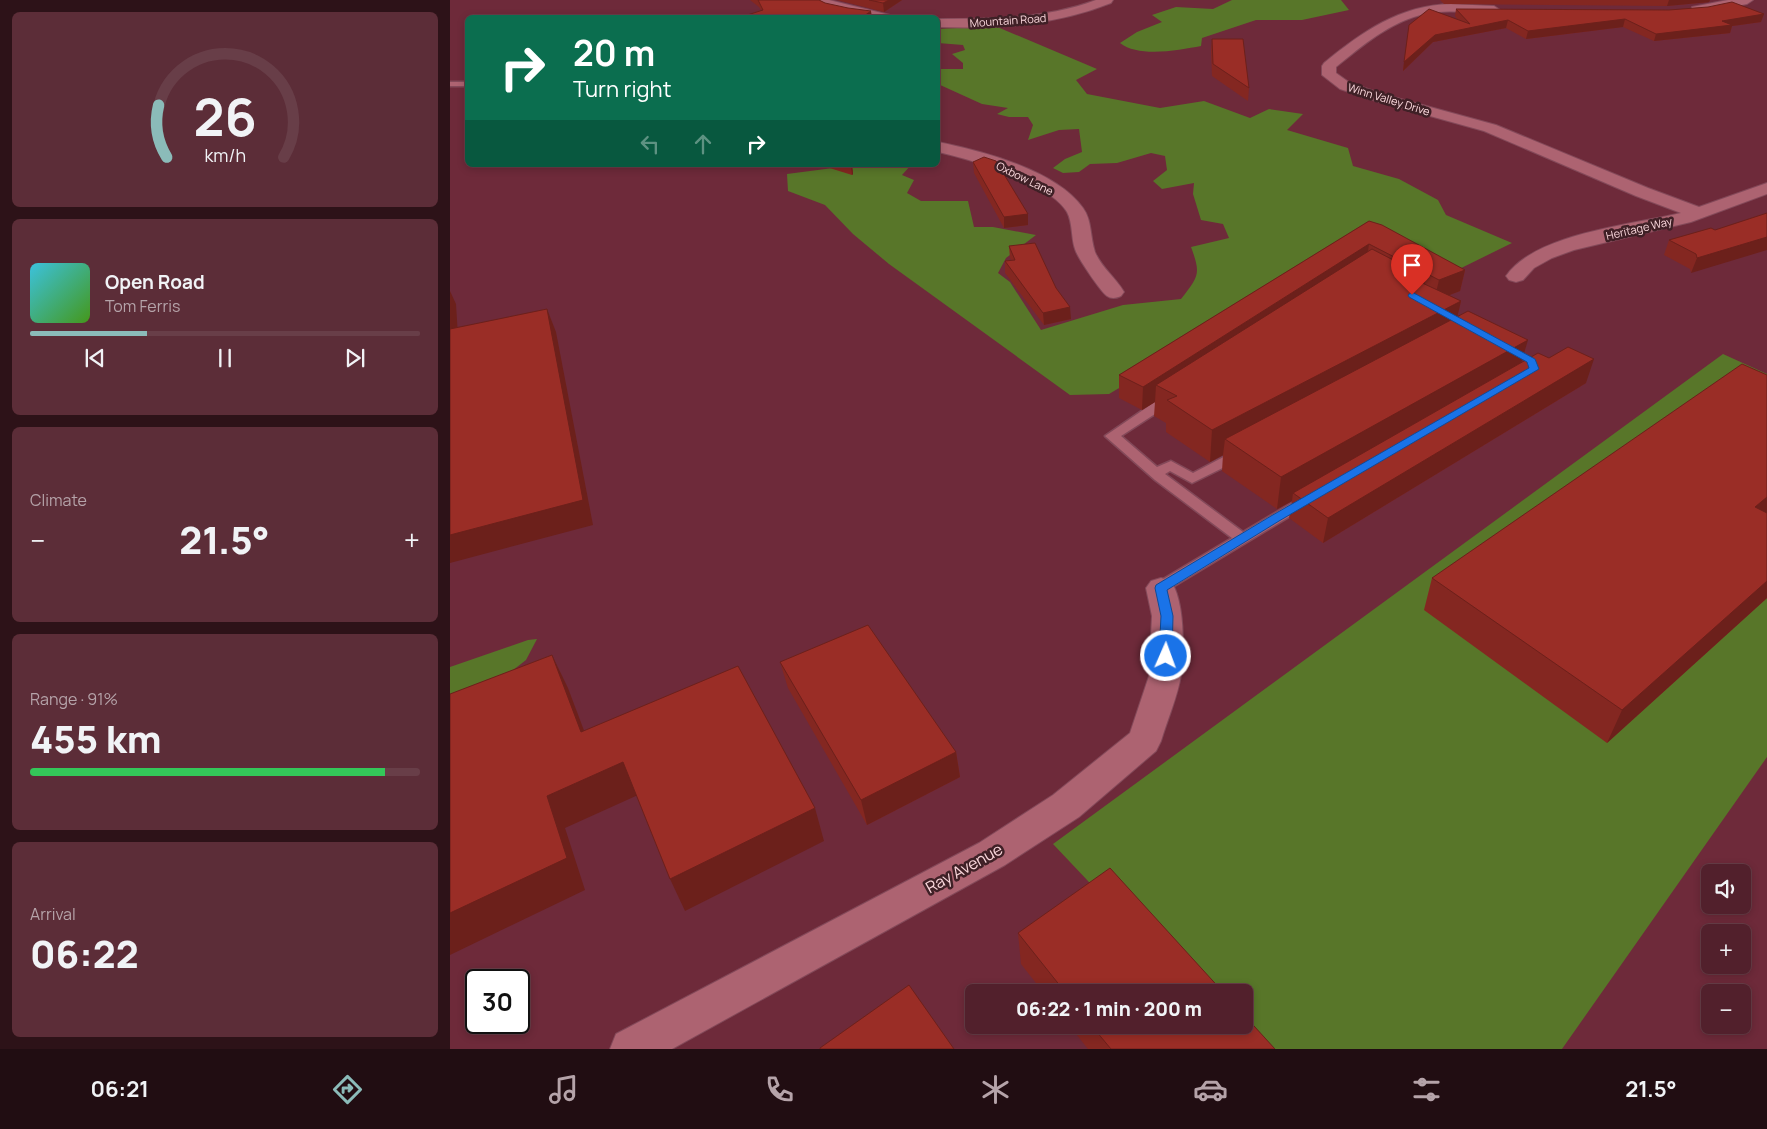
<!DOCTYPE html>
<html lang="en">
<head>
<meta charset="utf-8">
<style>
	:root { --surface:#52202c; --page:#5c2d38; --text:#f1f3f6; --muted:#b5a3a9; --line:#683e48; --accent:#8bbbb9 }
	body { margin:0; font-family:Manrope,sans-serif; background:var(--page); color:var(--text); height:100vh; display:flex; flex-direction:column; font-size:19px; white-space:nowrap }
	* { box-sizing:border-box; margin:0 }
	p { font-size:16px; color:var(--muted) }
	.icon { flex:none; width:28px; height:28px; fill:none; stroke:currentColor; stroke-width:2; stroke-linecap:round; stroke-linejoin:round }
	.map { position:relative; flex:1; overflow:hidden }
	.panel { display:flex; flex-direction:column; gap:12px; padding:12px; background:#2d1218; width:450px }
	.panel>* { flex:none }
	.top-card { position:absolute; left:15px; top:15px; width:475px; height:152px; border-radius:8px; box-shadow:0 2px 8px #0003,0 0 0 1px var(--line); background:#0b6e4f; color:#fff; overflow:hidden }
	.controls { position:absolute; left:1251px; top:864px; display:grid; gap:10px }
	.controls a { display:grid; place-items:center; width:50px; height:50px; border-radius:8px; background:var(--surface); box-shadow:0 2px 8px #0003,0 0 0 1px var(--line); font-size:25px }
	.speed { position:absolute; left:15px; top:969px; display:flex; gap:10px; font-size:25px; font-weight:700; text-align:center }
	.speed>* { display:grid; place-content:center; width:65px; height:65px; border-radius:50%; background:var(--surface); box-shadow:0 2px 8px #0003,0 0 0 1px var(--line); line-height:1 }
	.speed .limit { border:2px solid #111; border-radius:8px; background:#fff; color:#111 }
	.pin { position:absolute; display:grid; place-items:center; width:42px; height:42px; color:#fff; margin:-51px -21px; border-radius:50% 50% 50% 0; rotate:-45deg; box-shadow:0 0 5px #0007 }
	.pin .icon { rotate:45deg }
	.me { position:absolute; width:55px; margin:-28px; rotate:2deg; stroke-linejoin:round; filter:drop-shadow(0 0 4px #0008) }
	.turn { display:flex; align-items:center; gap:18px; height:105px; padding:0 25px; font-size:22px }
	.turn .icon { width:65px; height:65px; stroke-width:2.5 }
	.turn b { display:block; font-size:35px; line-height:42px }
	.lanes { display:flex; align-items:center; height:48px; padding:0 25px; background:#0003; justify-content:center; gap:25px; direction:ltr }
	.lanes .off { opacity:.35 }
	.big { font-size:38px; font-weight:800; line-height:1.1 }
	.panel .card { flex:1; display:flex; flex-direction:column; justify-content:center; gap:8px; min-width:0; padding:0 18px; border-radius:8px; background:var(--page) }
	.panel .dial { align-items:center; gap:0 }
	.dial svg { height:130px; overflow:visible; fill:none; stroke:var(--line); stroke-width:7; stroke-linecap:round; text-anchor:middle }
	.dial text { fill:var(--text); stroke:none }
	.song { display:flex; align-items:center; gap:15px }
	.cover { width:60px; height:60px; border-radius:8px; background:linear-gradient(135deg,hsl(190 70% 55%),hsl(100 70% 35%)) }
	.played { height:5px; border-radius:2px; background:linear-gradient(90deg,var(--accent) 30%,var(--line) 30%) }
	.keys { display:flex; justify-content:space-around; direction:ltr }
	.heat { display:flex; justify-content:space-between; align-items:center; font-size:28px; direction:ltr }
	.charge { height:8px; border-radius:4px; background:linear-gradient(90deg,#34c759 91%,var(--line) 0) }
	.trip { position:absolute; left:515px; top:984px; width:288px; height:50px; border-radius:8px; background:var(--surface); box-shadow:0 2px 8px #0003,0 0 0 1px var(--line); font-weight:800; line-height:50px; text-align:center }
	.tab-bar { display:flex; height:80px; justify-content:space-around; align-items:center; background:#210d12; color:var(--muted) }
	.tab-bar .icon { width:35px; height:35px }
	.tab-bar .active { color:var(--accent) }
	.tab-bar b { font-size:22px; color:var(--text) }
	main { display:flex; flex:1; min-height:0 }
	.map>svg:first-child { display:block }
	.green { fill:#587629 }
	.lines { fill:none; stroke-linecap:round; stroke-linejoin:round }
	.service-casing { stroke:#834959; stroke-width:3 }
	.minor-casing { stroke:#834959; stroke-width:2 }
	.tertiary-casing { stroke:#834959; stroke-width:2 }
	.service { fill:#ad6371; fill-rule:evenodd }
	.minor { fill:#ad6371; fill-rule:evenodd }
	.tertiary { fill:#ad6371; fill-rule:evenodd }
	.wall { fill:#842721 }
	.shaded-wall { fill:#6c201b }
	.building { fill:#9a2d26; stroke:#6c201b }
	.route { fill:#1a73e8; stroke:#114b97 }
	.labels { text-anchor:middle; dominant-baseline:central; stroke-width:5; stroke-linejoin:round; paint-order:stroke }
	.far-street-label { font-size:11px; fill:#fbd8dd; stroke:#3f2026 }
	.near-street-label { font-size:16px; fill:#fbd8dd; stroke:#3f2026 }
</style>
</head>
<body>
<main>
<section class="panel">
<div class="card dial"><svg viewBox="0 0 100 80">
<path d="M14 69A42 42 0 1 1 86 69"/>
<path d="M14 69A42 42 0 0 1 9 37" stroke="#8bbbb9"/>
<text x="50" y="56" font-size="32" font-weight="700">26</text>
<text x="50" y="72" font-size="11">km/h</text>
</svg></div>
<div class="card">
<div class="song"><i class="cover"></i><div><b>Open Road</b><p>Tom Ferris</p></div></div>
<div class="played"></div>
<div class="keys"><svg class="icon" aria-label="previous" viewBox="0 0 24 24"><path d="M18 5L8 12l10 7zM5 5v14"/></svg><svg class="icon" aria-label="pause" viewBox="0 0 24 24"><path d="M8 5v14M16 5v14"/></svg><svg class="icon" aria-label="next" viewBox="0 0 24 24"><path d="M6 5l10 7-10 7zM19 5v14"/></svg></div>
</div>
<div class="card"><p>Climate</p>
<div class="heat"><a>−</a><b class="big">21.5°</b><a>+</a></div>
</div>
<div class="card"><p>Range · 91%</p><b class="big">455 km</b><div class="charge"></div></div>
<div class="card"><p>Arrival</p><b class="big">06:22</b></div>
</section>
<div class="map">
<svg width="1317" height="1049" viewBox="0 0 1317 1049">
	<rect width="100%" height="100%" fill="#6e2a3a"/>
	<!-- green -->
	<g class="green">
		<path d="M782 0H891L899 10 852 20H806L752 38 751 46C729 50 689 58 670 43L687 32 712 22 702 15 726 7 763 9Z"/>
		<path d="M545 26 647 69 626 80 637 94 710 108 754 101 800 118 819 109 853 114 837 130 898 148 903 166 949 179 988 200 996 215 1062 243 993 277 920 240 659 394 620 395 439 264 403 234 375 205 338 191 337 174 383 168 389 165H461L452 175 464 180 457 193 471 201H518L524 227H543L586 235 556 258 548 273 560 282 591 330 673 305 731 299C749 276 751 274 741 247L779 238 773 224 751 220 743 194 744 183 712 189 703 181 717 170 715 156 701 153 667 163 640 164 629 172 613 173 603 168 615 159 632 152 629 129 609 130 578 140 583 125 578 117H559L547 114 558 108 532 104 488 84V69H513V63L502 54 515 50 513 45 488 43V29Z"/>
		<polygon points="1273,354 1317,374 1317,757 1112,1049 796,1049 794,992 743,992 603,844"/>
		<polygon points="87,639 76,660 53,678 0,704 0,667 78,640"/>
	</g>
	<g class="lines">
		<defs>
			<g id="service">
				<rect x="0" y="82" width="18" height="4"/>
				<polygon points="720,394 727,398 725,401 671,436 707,467 721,461 743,473 785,451 795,451 797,454 795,457 742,483 720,471 715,474 793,532 852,497 862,497 864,500 862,503 711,594 705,592 703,588 705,584 782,538 705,480 655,436 715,395"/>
			</g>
			<g id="minor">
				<polygon points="1278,0 1303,0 1297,4 1247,14 1241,10 1242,7"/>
				<path d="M1001 4 1044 6 1050 10 1044 14C1021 13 997 9 975 14 941 21 912 46 886 67V73L900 83 936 95 1046 125 1198 188 1249 207 1317 183V194L1241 222 1124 250 1102 258 1084 268 1073 280 1066 282 1059 280 1056 276C1086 233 1182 225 1231 213L1186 196 1034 131 926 101 890 89 872 75V66L874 63C912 32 950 5 1001 4Z"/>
				<path d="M488 142C532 151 606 170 633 208 642 220 640 237 645 252 651 267 666 278 674 292L671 296C667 298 661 299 657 296 651 292 627 257 625 249 621 238 623 223 617 212 600 183 520 159 488 152Z"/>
				<path d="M711 578 721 581C735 603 734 649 731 675 728 695 717 721 711 741L706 751 629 817 555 865 222 1049H160L166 1034 529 843 603 795 680 733 699 676 702 616 696 588 701 581Z"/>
			</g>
			<g id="tertiary">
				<path d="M362 0H379L440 15 441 18C422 18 375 15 362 0Z"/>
				<path d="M646 0H663L661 3C606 25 547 29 488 27V19C541 19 595 19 646 0Z"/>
			</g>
		</defs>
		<!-- service casing -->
		<use href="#service" class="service-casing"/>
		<!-- minor casing -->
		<use href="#minor" class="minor-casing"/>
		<!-- tertiary casing -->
		<use href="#tertiary" class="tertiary-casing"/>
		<!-- service -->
		<use href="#service" class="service"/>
		<!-- minor -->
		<use href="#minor" class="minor"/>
		<!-- tertiary -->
		<use href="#tertiary" class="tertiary"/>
	</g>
	<!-- wall -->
	<g class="wall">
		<polygon points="300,0 369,0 375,3 311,10 309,7"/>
		<polygon points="387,0 452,0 434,12"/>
		<polygon points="990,0 1260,0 1259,2 1217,6 994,4"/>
		<polygon points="1006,9 1311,22 1282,26 1280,33 1204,41 1173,27 1076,39 1056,28 983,42 953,71 959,25 1008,20 1005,16"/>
		<polygon points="762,39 799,88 798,101 762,76 761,51"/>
		<polygon points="523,162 578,225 554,228 524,173"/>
		<polygon points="370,165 402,165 403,174 402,175"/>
		<polygon points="919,221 1015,270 1010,291 999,295 1011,301 1007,317 1071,362 1136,383 873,543 839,518 842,501 827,509 772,471 773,455 760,462 716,432 716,423 704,416 705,402 692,410 669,398 669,375"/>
		<polygon points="1261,228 1241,273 1240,269 1214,255 1219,240"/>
		<polygon points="559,246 606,288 621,319 594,325 555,273 555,261 561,260 560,258"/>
		<polygon points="1317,375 1317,598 1157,743 974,610 982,578"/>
		<polygon points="330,662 506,752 510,777 417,825 338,688"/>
		<polygon points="568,933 773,992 593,992 571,964"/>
		<polygon points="619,1025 794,1025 825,1049 638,1049"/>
	</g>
	<!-- shaded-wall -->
	<g class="shaded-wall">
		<polygon points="439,0 452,0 434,12 433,3"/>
		<polygon points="1219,0 1260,0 1259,2 1217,6"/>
		<polygon points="421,11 422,18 411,18"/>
		<polygon points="1314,14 1311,22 1282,26 1280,33 1204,41 1206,34 1272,21"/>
		<polygon points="1175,19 1173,27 1076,39 1078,31"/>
		<polygon points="1058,20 1056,28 983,42 953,71 954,62 985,35"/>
		<polygon points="401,165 402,165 403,174 402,175"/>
		<polygon points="578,214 578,225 554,228 554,217"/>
		<polygon points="1317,237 1317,250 1241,273 1247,258"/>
		<polygon points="919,244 916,265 706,385 705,402 692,410 693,387"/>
		<polygon points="1015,270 1010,291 984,301 989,280"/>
		<polygon points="976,277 970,307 968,281"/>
		<polygon points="0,291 6,304 9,352 0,332"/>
		<polygon points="1011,301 1004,331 775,439 773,455 760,462 762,430"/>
		<polygon points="620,307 621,319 594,325 593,313"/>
		<polygon points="97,309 106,332 143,525 0,563 0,535"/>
		<polygon points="1078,340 1069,370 843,493 842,501 827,509 831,477"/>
		<polygon points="1144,359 1136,383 873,543 878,518"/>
		<polygon points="1317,497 1317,515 1305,507"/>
		<polygon points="1317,581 1317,598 1157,743 1172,710"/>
		<polygon points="102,655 118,688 147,765 131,732"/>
		<polygon points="506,752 510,777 417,825 411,800"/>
		<polygon points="173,762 188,795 115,828 135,890 0,955 0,913 97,796"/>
		<polygon points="365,808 374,841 235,911 220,879"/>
	</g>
	<!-- building -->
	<g class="building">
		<polygon points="308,0 369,0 375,3 398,8 421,11 411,18 288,18 313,10"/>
		<polygon points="419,0 439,0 433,3"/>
		<polygon points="1282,2 1314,14 1272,21 1282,25 1206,34 1175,19 1078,31 1058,20 985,35 954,62 959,25 979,9 1020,24 1006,9 1219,10 1258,7"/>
		<polygon points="762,39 793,39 799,88 763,64"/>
		<polygon points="534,157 546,161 578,214 554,217 523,162"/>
		<polygon points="1317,213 1317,237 1247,258 1246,254 1219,240 1261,228 1265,230"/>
		<polygon points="919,221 932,225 1015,270 989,280 919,244 693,387 669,375"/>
		<polygon points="585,243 606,288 620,307 593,313 555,261 565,260 559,246"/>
		<polygon points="922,249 976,277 968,281 1011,301 762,430 717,400 727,396 706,385"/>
		<polygon points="97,309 133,500 0,535 0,329"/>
		<polygon points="1018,311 1078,340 831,477 775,439"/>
		<polygon points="1118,347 1144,359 878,518 843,493 1088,353 1099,358"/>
		<polygon points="1292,364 1317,375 1317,497 1305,507 1317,513 1317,581 1172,710 982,578"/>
		<polygon points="418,625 506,752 411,800 330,662"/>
		<polygon points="102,655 131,732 288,666 365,808 220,879 173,762 97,796 117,858 0,913 0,694"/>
		<polygon points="660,868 773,992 615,992 568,933"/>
		<polygon points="459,985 504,1049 370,1049 370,1048"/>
		<polygon points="794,1015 825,1049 661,1049 641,1025 794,1025"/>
	</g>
	<!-- route -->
	<polygon class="route" points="962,292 1085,359 1089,369 829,521 717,590 723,616 722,656 720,659 711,659 709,656 711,616 705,588 706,585 821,516 1079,368 1077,362 959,297 958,295"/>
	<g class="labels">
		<!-- far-street labels -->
		<g class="far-street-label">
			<text transform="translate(558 20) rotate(-4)">Mountain Road</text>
			<text transform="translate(939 99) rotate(17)">Winn Valley Drive</text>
			<text transform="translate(575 178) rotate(26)">Oxbow Lane</text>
			<text transform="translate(1189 228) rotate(-13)">Heritage Way</text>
		</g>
		<!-- near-street labels -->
		<g class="near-street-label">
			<text transform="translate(514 868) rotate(-29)">Ray Avenue</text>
		</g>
	</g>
</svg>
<div class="controls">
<a><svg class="icon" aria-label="sound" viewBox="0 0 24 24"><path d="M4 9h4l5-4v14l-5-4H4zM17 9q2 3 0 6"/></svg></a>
<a>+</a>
<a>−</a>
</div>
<div class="speed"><div class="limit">30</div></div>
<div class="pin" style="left:962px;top:295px;background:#d93025"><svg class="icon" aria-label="arrive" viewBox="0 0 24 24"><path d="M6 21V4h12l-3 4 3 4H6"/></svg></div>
<svg class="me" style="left:716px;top:656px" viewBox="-20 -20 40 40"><circle r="17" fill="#1a73e8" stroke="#fff" stroke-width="3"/><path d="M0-11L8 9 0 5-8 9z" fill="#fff"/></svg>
<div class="trip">06:22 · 1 min · 200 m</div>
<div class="top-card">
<div class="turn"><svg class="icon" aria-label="right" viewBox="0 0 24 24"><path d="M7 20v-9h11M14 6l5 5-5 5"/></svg><div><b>20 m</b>Turn right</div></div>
<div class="lanes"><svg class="icon off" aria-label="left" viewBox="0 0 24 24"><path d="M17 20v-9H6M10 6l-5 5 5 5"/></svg><svg class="icon off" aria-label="ahead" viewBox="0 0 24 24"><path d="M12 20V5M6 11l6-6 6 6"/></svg><svg class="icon" aria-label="right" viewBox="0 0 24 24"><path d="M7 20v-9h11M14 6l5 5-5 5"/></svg></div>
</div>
</div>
</main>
<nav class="tab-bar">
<b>06:21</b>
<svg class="icon active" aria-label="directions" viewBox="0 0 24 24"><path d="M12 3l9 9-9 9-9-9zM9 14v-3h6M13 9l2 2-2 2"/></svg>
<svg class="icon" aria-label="music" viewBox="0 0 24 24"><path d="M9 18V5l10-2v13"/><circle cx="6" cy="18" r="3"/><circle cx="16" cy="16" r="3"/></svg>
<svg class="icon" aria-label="phone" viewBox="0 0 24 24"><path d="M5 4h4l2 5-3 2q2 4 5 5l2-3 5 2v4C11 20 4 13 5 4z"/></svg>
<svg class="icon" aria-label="climate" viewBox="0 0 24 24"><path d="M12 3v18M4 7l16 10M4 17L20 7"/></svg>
<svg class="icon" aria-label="car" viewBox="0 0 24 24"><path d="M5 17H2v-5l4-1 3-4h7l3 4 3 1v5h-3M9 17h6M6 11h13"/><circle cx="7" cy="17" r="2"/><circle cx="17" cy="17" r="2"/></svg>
<svg class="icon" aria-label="filters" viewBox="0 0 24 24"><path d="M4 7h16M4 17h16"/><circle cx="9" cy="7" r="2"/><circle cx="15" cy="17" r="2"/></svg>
<b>21.5°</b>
</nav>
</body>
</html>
